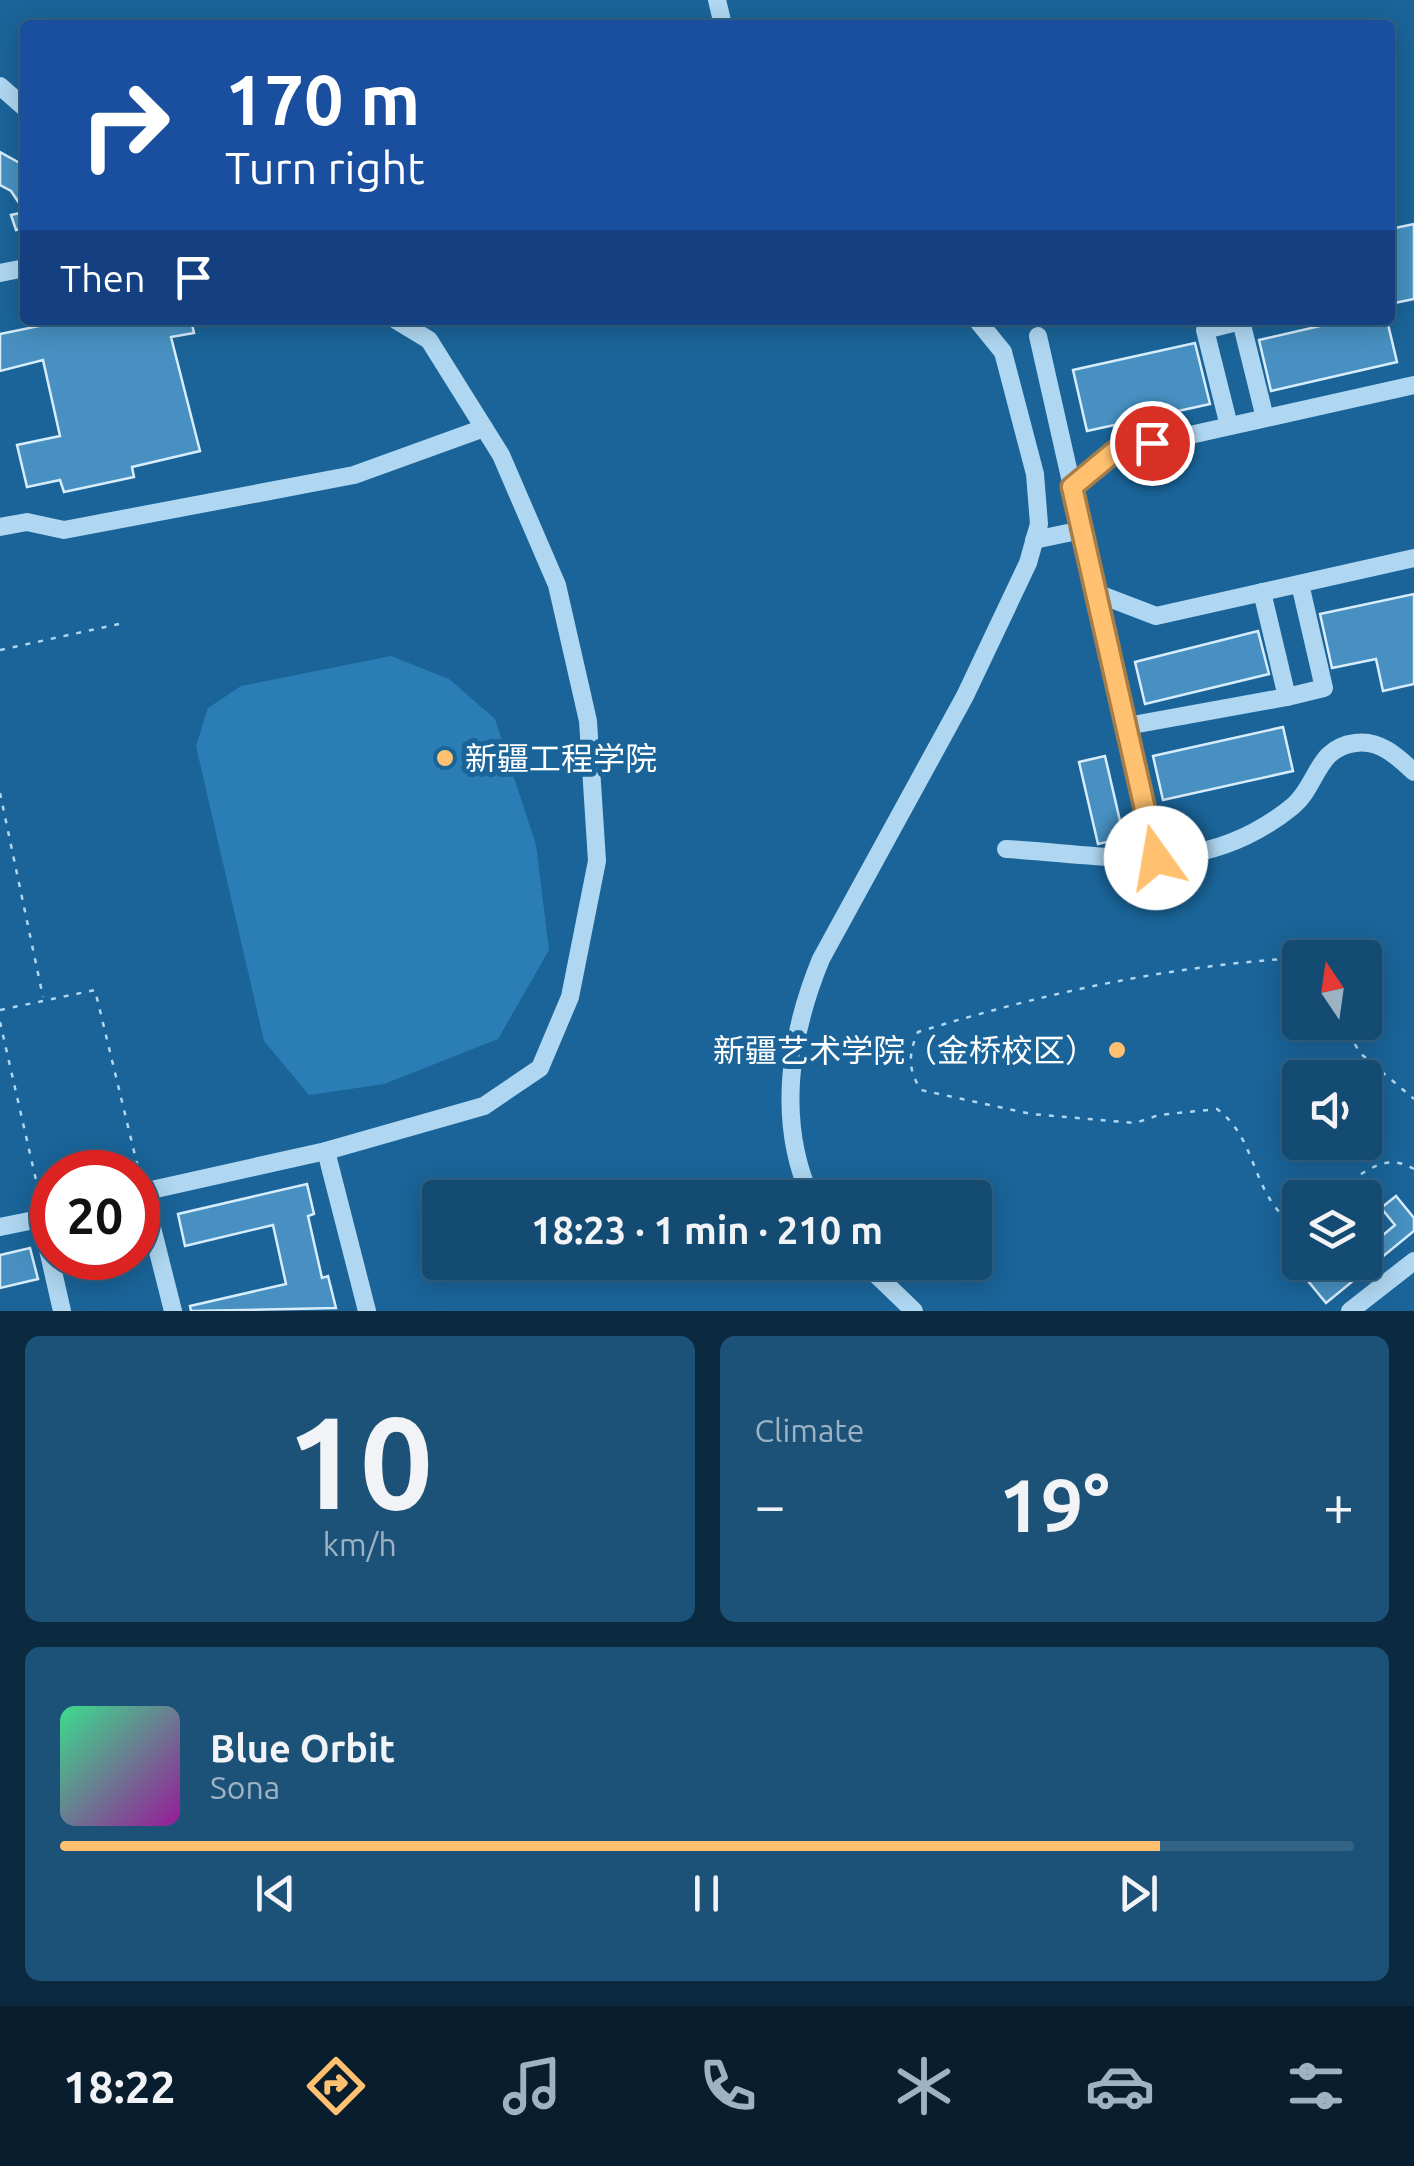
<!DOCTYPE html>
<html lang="en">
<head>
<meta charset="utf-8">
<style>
	:root { --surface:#144b73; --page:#1d5278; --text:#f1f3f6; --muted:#9db3c4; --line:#336385; --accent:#ffc06f }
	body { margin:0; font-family:Ubuntu,"Noto Sans SC",sans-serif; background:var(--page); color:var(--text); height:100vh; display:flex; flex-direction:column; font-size:38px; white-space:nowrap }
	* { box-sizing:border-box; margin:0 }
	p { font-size:32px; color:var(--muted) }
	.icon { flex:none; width:55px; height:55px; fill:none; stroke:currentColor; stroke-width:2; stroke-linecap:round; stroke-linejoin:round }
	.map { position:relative; height:1311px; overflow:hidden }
	.sheet { display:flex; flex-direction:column; gap:25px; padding:25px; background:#0b293f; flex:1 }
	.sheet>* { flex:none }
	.guide { position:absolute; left:20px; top:20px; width:1375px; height:305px; border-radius:10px; box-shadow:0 5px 25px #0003,0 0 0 2px var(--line); background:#1a4fa0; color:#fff; overflow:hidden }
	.needle { width:65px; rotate:347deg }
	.fabs { position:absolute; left:1282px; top:940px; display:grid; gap:20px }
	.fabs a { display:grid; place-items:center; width:100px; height:100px; border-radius:10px; background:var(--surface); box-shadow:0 5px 25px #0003,0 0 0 2px var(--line); font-size:50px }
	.speed { position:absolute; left:30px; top:1150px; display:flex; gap:20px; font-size:50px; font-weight:700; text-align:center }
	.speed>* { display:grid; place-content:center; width:130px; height:130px; border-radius:50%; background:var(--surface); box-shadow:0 5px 25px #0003,0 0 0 2px var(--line); line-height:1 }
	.speed .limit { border:15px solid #d22; background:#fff; color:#111 }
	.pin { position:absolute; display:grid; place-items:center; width:85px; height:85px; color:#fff; margin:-42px; border:5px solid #fff; border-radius:50%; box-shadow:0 2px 10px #0007 }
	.me { position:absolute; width:110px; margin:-55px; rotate:347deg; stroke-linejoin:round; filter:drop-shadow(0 0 8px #0008) }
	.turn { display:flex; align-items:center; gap:35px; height:210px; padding:0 40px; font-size:45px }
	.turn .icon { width:130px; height:130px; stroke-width:2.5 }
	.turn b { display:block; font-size:70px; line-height:85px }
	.then { display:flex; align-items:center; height:95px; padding:0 40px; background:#0003; gap:20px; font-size:38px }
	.big { font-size:75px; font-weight:600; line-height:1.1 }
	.sheet .widget { flex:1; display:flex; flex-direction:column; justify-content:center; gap:15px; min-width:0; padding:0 35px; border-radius:15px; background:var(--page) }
	.sheet .dial { align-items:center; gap:0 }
	.dial b { font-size:130px; line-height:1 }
	.song { display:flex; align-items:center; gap:30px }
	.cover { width:120px; height:120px; border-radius:15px; background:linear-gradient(135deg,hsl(150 70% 55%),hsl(300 70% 35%)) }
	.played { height:10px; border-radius:5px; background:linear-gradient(90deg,var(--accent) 85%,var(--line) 85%) }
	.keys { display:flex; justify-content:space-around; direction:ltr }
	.heat { display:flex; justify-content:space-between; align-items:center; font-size:55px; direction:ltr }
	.sheet .tiles { flex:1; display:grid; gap:25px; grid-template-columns:1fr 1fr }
	.widget:last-child { grid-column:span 2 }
	.trip { position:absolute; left:422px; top:1180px; width:570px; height:100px; border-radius:10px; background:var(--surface); box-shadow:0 5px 25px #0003,0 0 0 2px var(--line); font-weight:600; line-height:100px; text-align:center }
	.tabs { display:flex; height:160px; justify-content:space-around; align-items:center; background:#081e2e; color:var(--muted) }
	.tabs .icon { width:70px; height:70px }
	.tabs .active { color:var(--accent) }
	.tabs b { font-size:45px; color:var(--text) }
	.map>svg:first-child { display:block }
	.green { fill:#2a7eb5 }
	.building { fill:#4790c1; stroke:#d7edfc; stroke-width:2.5 }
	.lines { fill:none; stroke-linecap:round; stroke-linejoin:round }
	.path { stroke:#afd7f1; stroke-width:2.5; stroke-dasharray:5 8; stroke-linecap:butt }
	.minor { stroke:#afd7f1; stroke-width:18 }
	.route-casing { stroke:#a67d48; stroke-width:25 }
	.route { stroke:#ffc06f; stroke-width:18 }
	.poi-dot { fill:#ffc06f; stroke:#1a6499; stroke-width:4 }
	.labels { text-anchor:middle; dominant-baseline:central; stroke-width:10; stroke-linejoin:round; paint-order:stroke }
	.poi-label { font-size:32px; fill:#fff; stroke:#1a6499; text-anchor:start }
</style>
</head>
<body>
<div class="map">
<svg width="1414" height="1311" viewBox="0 0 1414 1311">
	<rect width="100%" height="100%" fill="#1a6499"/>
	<!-- green -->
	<polygon class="green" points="391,656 449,679 495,719 536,845 549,950 498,1039 384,1084 309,1095 264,1041 196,746 208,708 241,686"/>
	<!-- building -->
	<g class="building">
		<polygon points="0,152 25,166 25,228 16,230 11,215 25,212 11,191 0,185"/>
		<polygon points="1414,224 1414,299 1390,304 1390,229"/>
		<polygon points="68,320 191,320 194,333 171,337 200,451 132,467 134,477 64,492 60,480 27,487 17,445 60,436 43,360 0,371 0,334"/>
		<polygon points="1346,320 1387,320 1397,362 1271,391 1259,340"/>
		<polygon points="1195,343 1210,404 1087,431 1073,370"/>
		<polygon points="1414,594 1414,684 1383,691 1376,659 1332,668 1320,614"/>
		<polygon points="1258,631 1269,674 1145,704 1135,662"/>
		<polygon points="1283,727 1293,771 1163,800 1153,756"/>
		<polygon points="1105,756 1124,838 1098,844 1079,762"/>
		<polygon points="307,1184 314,1214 308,1216 322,1278 328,1276 336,1308 191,1311 190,1306 286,1284 273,1225 185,1246 178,1214"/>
		<polygon points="1396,1196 1414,1218 1414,1231 1326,1303 1299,1270 1308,1262 1322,1262 1333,1276 1349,1262 1365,1262 1365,1250 1395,1225 1381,1208"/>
		<polygon points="30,1248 38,1279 0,1288 0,1255"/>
	</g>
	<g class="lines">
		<!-- path -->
		<g class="path">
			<polyline points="0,650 119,624"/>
			<polyline points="0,793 43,997"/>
			<path d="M1300 964 1296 958C1163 967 1045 993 918 1032 908 1054 908 1070 921 1090L1031 1114 1135 1123 1159 1115 1217 1109C1257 1139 1250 1186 1287 1220L1300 1215"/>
			<polyline points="0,1010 95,990 140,1176"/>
			<polyline points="0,1022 41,1202"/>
			<polyline points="1341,1022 1361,1054 1414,1099"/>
			<path d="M1330 1198C1356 1179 1382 1149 1414 1169"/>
		</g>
		<!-- minor -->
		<g class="minor">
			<polyline points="717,0 723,25"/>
			<polyline points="0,86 25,108"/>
			<polyline points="0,273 25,268"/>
			<polyline points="1038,336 1156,858"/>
			<polyline points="1229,426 1205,330 1241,321 1265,418"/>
			<polyline points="1073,487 1114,452 1414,385"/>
			<polyline points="0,527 27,522 64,530 354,475 484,428"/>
			<polyline points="1034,540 1082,530"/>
			<polyline points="1262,592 1287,697 1324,688 1300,584"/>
			<polyline points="1096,593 1156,616 1414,558"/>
			<polyline points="1127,726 1287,697"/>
			<path d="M1006 849C1114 855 1203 880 1293 806 1318 785 1316 748 1355 743 1379 739 1397 756 1414 772"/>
			<polyline points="326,1151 367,1311"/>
			<polyline points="143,1192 173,1311"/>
			<polyline points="138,1193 326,1151 484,1106 540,1068 570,997 597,861 588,721 557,585 501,455 429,340 396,320"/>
			<path d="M811 1198C776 1121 790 1034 821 959L965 696 1028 563 1039 524 1035 474 1003 352 977 320"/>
			<polyline points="41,1219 62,1311"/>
			<polyline points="0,1227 49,1217"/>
			<polyline points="863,1262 914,1311"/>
			<polyline points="1350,1311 1414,1261"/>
		</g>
	</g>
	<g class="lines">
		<defs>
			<polyline id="route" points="1152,443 1114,452 1072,487 1156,858"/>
		</defs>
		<!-- route casing -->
		<use href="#route" class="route-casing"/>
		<!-- route -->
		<use href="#route" class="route"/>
	</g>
	<!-- markers -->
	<g class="poi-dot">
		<circle cx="445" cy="758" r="10"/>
		<circle cx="1117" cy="1050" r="10"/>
	</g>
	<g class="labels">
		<!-- poi labels -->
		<g class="poi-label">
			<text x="465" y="758">新疆工程学院</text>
			<text x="1097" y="1050" text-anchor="end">新疆艺术学院（金桥校区）</text>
		</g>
	</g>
</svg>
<div class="fabs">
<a><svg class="needle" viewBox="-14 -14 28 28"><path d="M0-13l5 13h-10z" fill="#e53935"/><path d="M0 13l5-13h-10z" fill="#9db3c4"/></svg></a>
<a><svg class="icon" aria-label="sound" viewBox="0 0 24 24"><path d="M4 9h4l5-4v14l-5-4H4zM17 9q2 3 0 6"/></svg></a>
<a><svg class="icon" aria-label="layers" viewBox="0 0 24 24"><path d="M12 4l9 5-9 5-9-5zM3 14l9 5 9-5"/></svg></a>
</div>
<div class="speed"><div class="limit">20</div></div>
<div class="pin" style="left:1152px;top:443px;background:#d93025"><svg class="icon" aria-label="arrive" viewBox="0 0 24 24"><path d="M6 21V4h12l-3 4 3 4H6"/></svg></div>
<svg class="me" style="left:1156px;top:858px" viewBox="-20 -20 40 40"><circle r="19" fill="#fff"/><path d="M0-13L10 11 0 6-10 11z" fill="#ffc06f"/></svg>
<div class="trip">18:23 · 1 min · 210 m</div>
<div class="guide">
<div class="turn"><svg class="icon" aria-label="right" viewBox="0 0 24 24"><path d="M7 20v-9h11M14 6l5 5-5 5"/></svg><div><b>170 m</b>Turn right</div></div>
<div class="then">Then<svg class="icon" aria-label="arrive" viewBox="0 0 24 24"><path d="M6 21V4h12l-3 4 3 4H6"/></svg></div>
</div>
</div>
<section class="sheet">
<div class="tiles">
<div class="widget dial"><b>10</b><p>km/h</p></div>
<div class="widget"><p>Climate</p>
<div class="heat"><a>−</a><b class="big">19°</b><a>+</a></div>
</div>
<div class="widget">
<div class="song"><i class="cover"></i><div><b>Blue Orbit</b><p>Sona</p></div></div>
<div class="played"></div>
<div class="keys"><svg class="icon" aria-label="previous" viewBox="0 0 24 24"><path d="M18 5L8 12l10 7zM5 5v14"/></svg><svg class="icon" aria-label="pause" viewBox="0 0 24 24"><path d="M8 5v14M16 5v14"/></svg><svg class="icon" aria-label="next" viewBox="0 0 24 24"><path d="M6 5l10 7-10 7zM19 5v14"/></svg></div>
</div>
</div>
</section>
<nav class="tabs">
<b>18:22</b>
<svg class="icon active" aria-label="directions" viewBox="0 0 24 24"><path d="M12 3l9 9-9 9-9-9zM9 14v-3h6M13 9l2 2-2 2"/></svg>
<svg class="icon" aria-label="music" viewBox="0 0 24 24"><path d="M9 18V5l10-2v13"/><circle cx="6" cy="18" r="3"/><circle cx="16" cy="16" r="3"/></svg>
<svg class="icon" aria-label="phone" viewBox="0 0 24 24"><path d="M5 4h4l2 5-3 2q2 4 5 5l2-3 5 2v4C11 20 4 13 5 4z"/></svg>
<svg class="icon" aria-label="climate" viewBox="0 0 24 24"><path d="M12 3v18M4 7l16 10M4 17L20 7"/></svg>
<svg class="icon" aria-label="car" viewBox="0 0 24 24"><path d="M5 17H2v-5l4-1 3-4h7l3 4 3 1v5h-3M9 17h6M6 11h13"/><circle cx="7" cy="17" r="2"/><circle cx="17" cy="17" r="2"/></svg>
<svg class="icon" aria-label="filters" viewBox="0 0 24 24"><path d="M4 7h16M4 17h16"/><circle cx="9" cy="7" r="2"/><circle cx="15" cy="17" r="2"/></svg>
</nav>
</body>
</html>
